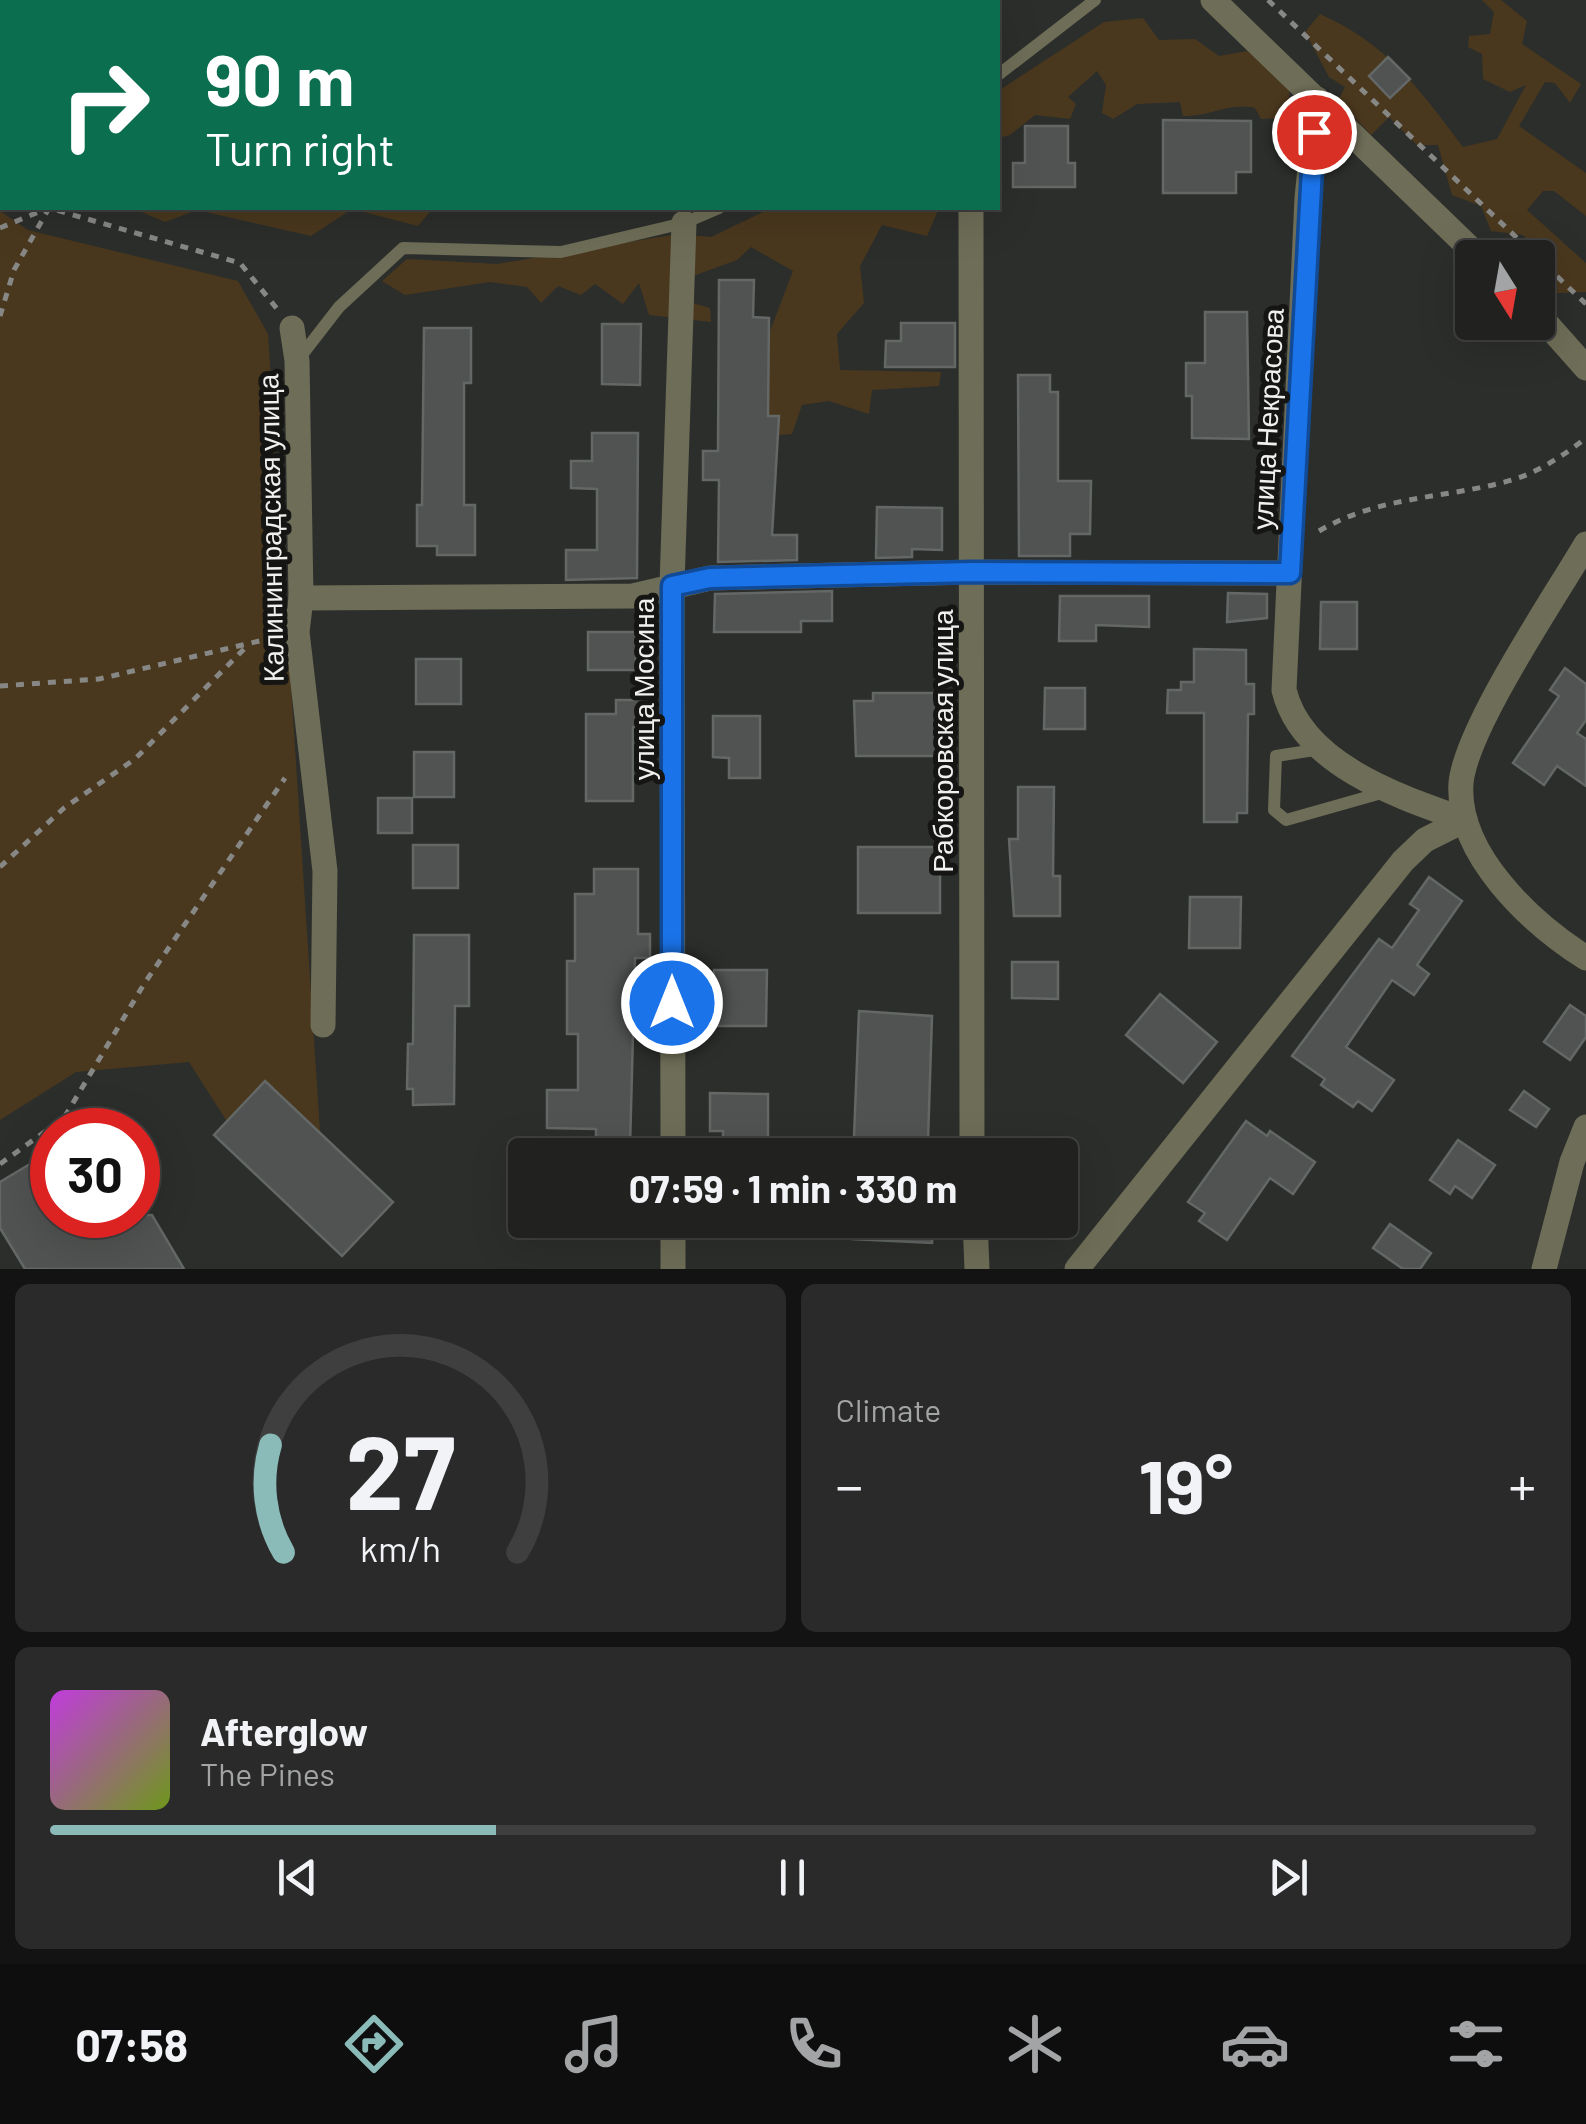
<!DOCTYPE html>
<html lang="en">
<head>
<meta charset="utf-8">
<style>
	:root { --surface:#212220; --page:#292a29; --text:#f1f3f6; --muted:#a2a4a5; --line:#3e3f3e; --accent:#8bbbb9 }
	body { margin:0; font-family:Barlow,sans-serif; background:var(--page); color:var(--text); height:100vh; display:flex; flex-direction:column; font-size:38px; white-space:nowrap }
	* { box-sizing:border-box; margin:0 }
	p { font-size:32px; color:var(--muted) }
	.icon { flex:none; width:55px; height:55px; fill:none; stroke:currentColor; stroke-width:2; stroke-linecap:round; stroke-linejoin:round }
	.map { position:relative; height:1269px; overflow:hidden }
	.side { display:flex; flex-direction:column; gap:15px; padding:15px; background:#121312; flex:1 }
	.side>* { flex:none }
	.guide { position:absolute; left:0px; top:0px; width:1000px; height:210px; box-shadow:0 10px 40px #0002,0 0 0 2px var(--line); background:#0b6e4f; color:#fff; overflow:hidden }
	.needle { width:65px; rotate:169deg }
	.controls { position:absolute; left:1455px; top:240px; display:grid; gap:20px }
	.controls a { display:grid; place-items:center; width:100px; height:100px; border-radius:10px; background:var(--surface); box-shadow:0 10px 40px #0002,0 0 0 2px var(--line); font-size:50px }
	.speed { position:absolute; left:30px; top:1108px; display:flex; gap:20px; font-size:50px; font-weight:700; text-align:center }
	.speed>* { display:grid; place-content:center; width:130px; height:130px; border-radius:50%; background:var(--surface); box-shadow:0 10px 40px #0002,0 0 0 2px var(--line); line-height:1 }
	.speed .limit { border:15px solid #d22; background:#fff; color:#111 }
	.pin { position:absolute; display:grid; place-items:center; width:85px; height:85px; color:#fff; margin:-42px; border:5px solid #fff; border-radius:50%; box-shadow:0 2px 10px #0007 }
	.me { position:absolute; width:110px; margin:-55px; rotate:0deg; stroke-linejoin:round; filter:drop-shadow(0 0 8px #0008) }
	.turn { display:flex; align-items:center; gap:35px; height:210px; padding:0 40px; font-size:45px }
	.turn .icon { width:130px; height:130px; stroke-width:2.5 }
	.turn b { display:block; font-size:70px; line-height:85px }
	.big { font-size:75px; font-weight:700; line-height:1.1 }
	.side .tile { flex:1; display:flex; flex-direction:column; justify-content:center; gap:15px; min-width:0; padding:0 35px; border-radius:15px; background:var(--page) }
	.side .dial { align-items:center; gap:0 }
	.dial svg { height:260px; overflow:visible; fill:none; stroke:var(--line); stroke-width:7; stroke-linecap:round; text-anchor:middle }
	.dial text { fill:var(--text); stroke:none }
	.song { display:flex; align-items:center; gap:30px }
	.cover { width:120px; height:120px; border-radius:15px; background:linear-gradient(135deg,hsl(290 70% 55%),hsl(80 70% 35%)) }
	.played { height:10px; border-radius:5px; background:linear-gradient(90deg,var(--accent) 30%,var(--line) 30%) }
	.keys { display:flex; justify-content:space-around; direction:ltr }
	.heat { display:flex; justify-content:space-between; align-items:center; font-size:55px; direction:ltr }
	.side .tiles { flex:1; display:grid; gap:15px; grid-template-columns:1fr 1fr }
	.tile:last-child { grid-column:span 2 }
	.trip { position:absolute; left:508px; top:1138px; width:570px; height:100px; border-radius:10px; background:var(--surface); box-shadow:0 10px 40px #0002,0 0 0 2px var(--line); font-weight:700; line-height:100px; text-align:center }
	.menu { display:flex; height:160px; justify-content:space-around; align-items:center; background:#0d0e0d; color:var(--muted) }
	.menu .icon { width:70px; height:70px }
	.menu .selected { color:var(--accent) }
	.menu b { font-size:45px; color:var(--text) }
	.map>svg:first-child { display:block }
	.green { fill:#4a381e }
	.building { fill:#505351; stroke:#636765; stroke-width:2.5 }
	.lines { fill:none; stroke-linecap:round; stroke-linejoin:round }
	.path { stroke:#878886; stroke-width:5; stroke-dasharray:8 8; stroke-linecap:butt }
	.service { stroke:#6e6d57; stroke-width:12 }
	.minor { stroke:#6e6d57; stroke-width:25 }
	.tertiary { stroke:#6e6d57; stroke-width:25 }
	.route-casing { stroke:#114b97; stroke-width:25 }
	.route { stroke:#1a73e8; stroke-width:18 }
	.labels { text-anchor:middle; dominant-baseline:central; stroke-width:10; stroke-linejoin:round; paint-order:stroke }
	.street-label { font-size:28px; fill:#f0f1ef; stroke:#151614 }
</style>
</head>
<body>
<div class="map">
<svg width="1586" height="1269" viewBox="0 0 1586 1269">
	<rect width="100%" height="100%" fill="#2c2e2b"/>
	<!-- green -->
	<g class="green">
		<polygon points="633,0 980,0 633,2"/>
		<path d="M1482 0H1501L1527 21 1522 44 1581 84 1570 103 1555 83 1545 82 1519 126 1586 173V216L1554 191H1543L1527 210 1586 263V292L1556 293 1538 276 1542 254 1523 235 1491 231 1481 206 1452 195 1438 145H1417L1389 117 1371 135 1338 100 1345 87 1329 77 1305 32 1320 14C1387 43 1420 90 1463 147L1497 139 1526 85 1510 92 1483 79 1482 54 1468 47 1469 36 1490 34 1494 12Z"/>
		<path d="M1143 18 1159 40 1195 39 1219 56 1247 51 1289 86 1290 118 1261 119 1255 108C1228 102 1211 117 1183 116L1180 102 1137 104 1113 119 1102 113 1106 85 1097 71 1068 97 1076 104 1070 119 1035 115 1010 135 998 138V91L1104 22Z"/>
		<polygon points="132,208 433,208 418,226 352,209 311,236 197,210 165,222"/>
		<polygon points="771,208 939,208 927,236 882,225 860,266 864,303 837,334 840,370 941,372 939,386 872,390 869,414 829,401 802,405 792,434 768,436 749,386 793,271 751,247 737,260 671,284 675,298 710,308 711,322 649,315 639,283 623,304 595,284 581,295 558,286 541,303 527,287 490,282 405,295 382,281 407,259 497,264 677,234 711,237"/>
		<polygon points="0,211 28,230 238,281 268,334 321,1147 251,1159 189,1062 76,1072 0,1120"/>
	</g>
	<!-- building -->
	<g class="building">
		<polygon points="1388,57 1410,79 1390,98 1369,76"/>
		<polygon points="1163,120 1251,121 1251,172 1236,172 1236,193 1163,193"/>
		<polygon points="1025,126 1068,126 1068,163 1075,163 1075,187 1013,187 1013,163 1025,163"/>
		<polygon points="719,280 754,280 753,317 769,318 768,416 779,416 772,535 797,535 797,560 718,562 719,480 703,480 703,451 718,451"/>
		<polygon points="1205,312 1247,312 1249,439 1192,438 1192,396 1186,396 1186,363 1205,363"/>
		<polygon points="901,323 955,323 955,367 885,367 886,341 901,341"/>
		<polygon points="602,324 641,324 640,385 602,384"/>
		<polygon points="424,328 471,328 471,383 464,383 464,505 475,505 475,555 437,555 437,546 417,546 417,505 422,505"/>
		<polygon points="1018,375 1050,375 1050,392 1058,392 1058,481 1091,481 1090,534 1070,534 1070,556 1019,556"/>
		<polygon points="592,433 638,433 637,578 566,580 566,550 597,550 597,489 571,488 571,461 592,461"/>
		<polygon points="877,507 942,508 942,550 912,549 912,557 876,558"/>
		<polygon points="832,591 832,621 801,621 801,632 714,632 715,594"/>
		<polygon points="1228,593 1267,594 1267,618 1227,622"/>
		<polygon points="1060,596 1149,596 1149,627 1096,625 1096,641 1059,641"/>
		<polygon points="1321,602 1357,602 1357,649 1320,649"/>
		<rect x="588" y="632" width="48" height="38"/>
		<polygon points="1194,649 1246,650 1246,684 1254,684 1254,714 1248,714 1247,813 1237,813 1237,822 1204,822 1204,713 1167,713 1168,690 1181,690 1181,682 1194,682"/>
		<rect x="416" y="659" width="45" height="45"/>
		<polygon points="1565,668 1586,684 1586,720 1577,733 1586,739 1586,786 1557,766 1544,785 1513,763 1559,696 1550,690"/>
		<polygon points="1045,688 1085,688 1085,729 1044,729"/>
		<polygon points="873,693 940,693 940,756 856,756 854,701 873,701"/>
		<polygon points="616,700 649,700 649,727 633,727 633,801 586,801 586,714 616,714"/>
		<polygon points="713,716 760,716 760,778 729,778 729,758 713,757"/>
		<rect x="414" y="752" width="40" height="45"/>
		<polygon points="1018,787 1054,787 1053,876 1060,876 1060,916 1014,916 1009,839 1018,839"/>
		<rect x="378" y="798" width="34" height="35"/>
		<rect x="413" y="845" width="45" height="43"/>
		<rect x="858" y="847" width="82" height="66"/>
		<polygon points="594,869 638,869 638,934 650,934 650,958 635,958 630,1147 596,1147 596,1129 547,1128 547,1090 578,1090 578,1034 567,1034 567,961 575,961 575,894 594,894"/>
		<polygon points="1429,877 1462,901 1417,965 1429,974 1414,995 1392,980 1346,1047 1394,1080 1372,1111 1358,1101 1353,1107 1321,1085 1325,1079 1292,1056 1379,939 1392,948 1419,910 1410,904"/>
		<polygon points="1190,897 1241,897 1240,948 1189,948"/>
		<polygon points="414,935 469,935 469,1006 455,1006 454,1104 413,1105 413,1089 407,1089 408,1044 413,1044"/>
		<polygon points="1012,962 1058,962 1058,999 1012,998"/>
		<polygon points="714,970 767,970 766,1026 713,1026"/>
		<polygon points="1160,994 1217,1042 1183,1083 1126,1035"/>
		<polygon points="1570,1005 1586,1016 1586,1037 1570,1060 1544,1042"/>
		<polygon points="859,1011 932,1016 928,1141 854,1137"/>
		<polygon points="265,1081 393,1202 342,1256 214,1135"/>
		<polygon points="1524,1091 1549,1109 1536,1127 1510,1110"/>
		<polygon points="710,1093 768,1094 768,1151 723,1151 723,1131 710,1131"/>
		<polygon points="1246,1121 1267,1136 1270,1131 1315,1162 1293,1194 1270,1178 1227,1240 1199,1221 1205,1213 1188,1202"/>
		<polygon points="1458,1140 1495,1165 1472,1198 1455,1186 1450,1194 1430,1180"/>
		<polygon points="52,1151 52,1215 152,1215 184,1269 25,1269 0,1228 0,1182"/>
		<polygon points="853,1220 933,1220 932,1243 852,1239"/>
		<polygon points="1390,1224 1431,1253 1420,1269 1403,1269 1373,1248"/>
	</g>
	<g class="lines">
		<!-- path -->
		<g class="path">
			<polyline points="177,0 178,2"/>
			<polyline points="1268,0 1586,304"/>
			<polyline points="0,228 48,208"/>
			<polyline points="0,316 14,270 49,208 240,263 278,310"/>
			<path d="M1319 531C1380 495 1446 499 1512 480 1539 472 1564 455 1586 438"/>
			<polyline points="0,686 99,679 272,638"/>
			<polyline points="0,867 64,808 135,759 249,644"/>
			<polyline points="0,1164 64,1118 144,984 285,778"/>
		</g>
		<!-- service -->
		<g class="service">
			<polyline points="237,2 240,0"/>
			<polyline points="998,75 1095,0"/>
			<polyline points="298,360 339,307 403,248 561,252 684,223 719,208"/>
			<polyline points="1321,749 1276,756 1274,810 1286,820 1385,792"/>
		</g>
		<!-- minor -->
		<g class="minor">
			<path d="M1317 99 1307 198 1284 690C1302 765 1400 797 1465 820"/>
			<polyline points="971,208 972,1155"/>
			<polyline points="292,328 297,361 301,598 297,632 325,871 323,1025"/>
			<polyline points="301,598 633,596 710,578 973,572 1289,573"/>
			<polyline points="673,1155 672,585 684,223"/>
			<polyline points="673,1220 673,1269"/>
			<polyline points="975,1220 977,1269"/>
			<polyline points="1077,1269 1403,861 1425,840 1465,820"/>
			<polyline points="1544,1269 1572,1162 1586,1127"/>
		</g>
		<!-- tertiary -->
		<g class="tertiary">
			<polyline points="1213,0 1480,258"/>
			<polyline points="1538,314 1586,368"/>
			<path d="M1586 544C1555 597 1466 728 1461 783 1456 854 1531 923 1586 958"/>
		</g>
	</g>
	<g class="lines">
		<defs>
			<polyline id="route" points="672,1003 672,586 710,578 973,572 1290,573 1314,132"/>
		</defs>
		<!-- route casing -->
		<use href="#route" class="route-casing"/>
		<!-- route -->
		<use href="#route" class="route"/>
	</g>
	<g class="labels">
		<!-- street labels -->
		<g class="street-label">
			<text transform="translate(1267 419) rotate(-87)">улица Некрасова</text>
			<text transform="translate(270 528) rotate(-91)">Калининградская улица</text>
			<text transform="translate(643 689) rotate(-90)">улица Мосина</text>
			<text transform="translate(942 741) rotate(-90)">Рабкоровская улица</text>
		</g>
	</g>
</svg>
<div class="controls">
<a><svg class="needle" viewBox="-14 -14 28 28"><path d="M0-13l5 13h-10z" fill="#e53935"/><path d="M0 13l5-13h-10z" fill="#a2a4a5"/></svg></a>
</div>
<div class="speed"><div class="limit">30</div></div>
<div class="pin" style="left:1314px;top:132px;background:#d93025"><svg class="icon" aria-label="arrive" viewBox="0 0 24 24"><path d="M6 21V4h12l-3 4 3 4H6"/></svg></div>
<svg class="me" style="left:672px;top:1003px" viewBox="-20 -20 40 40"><circle r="17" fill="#1a73e8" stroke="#fff" stroke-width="3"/><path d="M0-11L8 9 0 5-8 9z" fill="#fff"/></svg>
<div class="trip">07:59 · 1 min · 330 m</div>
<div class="guide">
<div class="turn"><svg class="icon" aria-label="right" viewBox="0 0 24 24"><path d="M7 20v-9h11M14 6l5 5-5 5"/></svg><div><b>90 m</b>Turn right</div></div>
</div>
</div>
<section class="side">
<div class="tiles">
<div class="tile dial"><svg viewBox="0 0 100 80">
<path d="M14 69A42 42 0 1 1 86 69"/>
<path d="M14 69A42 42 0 0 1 10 36" stroke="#8bbbb9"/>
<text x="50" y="56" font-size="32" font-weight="700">27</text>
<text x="50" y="72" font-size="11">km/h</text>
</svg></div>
<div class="tile"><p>Climate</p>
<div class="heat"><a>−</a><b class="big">19°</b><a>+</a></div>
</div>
<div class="tile">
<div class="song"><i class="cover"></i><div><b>Afterglow</b><p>The Pines</p></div></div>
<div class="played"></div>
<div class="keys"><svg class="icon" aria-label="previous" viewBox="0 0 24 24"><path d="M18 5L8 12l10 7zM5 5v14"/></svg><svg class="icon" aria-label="pause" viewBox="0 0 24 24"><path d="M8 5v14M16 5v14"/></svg><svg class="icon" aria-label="next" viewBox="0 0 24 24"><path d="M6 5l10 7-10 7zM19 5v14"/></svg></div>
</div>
</div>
</section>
<nav class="menu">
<b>07:58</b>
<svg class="icon selected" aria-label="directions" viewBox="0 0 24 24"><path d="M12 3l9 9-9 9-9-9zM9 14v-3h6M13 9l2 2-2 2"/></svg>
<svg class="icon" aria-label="music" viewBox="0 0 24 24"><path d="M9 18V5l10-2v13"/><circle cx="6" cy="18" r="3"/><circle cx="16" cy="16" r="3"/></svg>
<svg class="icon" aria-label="phone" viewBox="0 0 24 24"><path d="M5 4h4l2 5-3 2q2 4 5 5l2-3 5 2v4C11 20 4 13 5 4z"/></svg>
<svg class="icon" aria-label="climate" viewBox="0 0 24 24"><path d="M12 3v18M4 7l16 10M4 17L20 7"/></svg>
<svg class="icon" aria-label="car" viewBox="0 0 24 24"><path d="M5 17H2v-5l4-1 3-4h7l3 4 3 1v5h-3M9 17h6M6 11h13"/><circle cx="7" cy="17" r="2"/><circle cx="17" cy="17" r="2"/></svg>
<svg class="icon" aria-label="filters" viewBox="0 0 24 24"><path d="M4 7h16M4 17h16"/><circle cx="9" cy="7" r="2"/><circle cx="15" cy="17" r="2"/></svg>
</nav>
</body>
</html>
